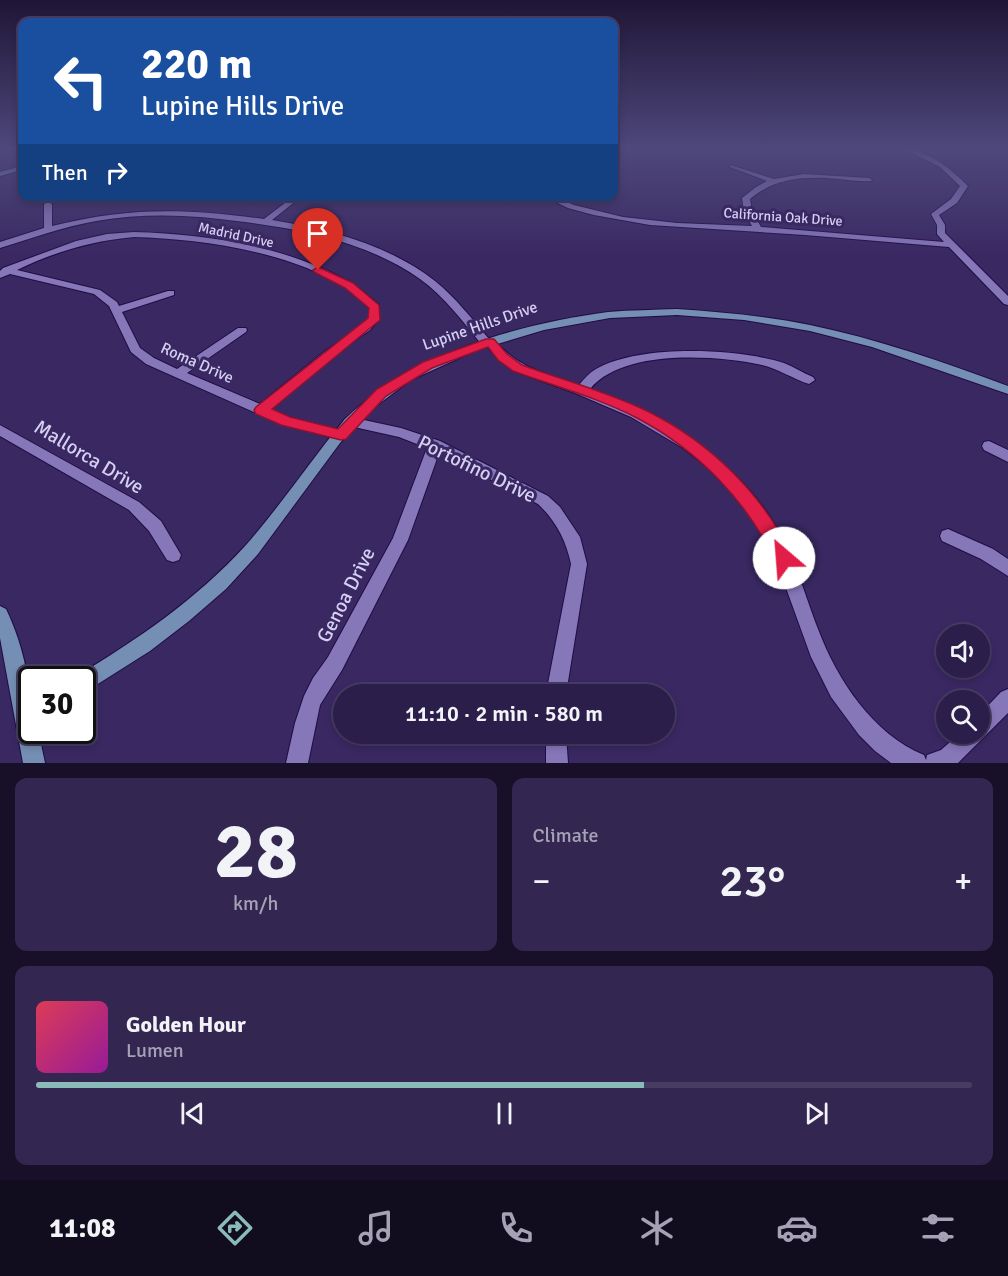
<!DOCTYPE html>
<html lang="en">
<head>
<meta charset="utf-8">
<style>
	:root { --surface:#2b1e4a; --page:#332751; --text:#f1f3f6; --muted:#a6a2b5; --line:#473c62; --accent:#8bbbb9 }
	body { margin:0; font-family:Signika,sans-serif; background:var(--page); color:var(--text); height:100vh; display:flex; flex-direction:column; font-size:22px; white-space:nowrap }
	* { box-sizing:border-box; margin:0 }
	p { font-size:20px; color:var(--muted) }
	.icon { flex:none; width:33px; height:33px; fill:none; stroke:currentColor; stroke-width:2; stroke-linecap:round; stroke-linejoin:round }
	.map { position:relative; height:763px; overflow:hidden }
	.side { display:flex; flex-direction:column; gap:15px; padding:15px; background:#181029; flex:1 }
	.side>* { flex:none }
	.guide { position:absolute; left:18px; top:18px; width:600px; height:183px; border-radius:12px; box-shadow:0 3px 9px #0003,0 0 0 2px var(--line); background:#1a4fa0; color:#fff; overflow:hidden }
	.fabs { position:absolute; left:936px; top:624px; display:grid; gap:12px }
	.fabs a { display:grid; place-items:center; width:54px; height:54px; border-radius:50%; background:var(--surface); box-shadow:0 3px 9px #0003,0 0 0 2px var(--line); font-size:30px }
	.speed { position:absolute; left:18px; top:666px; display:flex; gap:12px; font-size:30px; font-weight:700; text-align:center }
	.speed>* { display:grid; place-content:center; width:78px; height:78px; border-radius:50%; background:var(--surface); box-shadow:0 3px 9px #0003,0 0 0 2px var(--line); line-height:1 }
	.speed .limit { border:3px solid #111; border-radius:9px; background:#fff; color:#111 }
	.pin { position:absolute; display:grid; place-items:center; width:51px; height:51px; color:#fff; margin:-62px -26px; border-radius:50% 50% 50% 0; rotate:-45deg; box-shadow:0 0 6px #0007 }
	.pin .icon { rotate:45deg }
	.me { position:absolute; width:66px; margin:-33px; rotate:333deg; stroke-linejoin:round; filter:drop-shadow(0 0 4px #0008) }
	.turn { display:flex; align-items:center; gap:21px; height:126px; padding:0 24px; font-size:27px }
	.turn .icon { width:78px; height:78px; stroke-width:2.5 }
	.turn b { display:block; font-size:42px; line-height:51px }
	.then { display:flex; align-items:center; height:57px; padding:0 24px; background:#0003; gap:12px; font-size:22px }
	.big { font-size:45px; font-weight:600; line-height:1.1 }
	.side .card { flex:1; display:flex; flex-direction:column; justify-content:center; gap:9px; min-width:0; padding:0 21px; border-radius:12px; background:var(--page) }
	.side .dial { align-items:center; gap:0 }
	.dial b { font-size:78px; line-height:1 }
	.song { display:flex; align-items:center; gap:18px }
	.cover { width:72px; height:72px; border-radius:9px; background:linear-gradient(135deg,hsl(350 70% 55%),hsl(300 70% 35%)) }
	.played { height:6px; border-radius:3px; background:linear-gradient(90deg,var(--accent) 65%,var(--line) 65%) }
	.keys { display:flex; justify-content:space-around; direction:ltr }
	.heat { display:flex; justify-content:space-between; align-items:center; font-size:33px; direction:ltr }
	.side .tiles { flex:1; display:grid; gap:15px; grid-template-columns:1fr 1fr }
	.card:last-child { grid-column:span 2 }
	.trip { position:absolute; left:333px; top:684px; width:342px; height:60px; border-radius:30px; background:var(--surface); box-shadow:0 3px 9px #0003,0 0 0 2px var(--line); font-weight:600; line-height:60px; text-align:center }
	.dock { display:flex; height:96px; justify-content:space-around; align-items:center; background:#110c1e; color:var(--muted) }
	.dock .icon { width:42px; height:42px }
	.dock .active { color:var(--accent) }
	.dock b { font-size:27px; color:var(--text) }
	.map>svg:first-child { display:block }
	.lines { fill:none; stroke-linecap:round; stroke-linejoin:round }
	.street-casing { stroke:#210c45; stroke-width:2 }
	.secondary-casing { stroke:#210c45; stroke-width:2 }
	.street { fill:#8677b9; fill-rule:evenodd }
	.secondary { fill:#758eb3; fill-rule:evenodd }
	.route { fill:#e11d48; stroke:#92132f; stroke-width:1.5 }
	.labels { text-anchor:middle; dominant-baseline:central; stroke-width:6; stroke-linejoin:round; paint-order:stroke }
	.far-street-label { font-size:14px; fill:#d5cff2; stroke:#392862 }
	.street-label { font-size:16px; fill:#d5cff2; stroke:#392862 }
	.near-street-label { font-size:20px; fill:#d5cff2; stroke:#392862 }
</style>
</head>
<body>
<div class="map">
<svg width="1008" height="763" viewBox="0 0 1008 763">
	<rect width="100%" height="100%" fill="#392862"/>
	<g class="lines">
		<defs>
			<g id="street">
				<path d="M906 150C929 150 952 170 968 186L957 203 939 215 945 225V233L1008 296V305L1004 304 949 247 805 235 650 225 594 215 568 208 543 196H554L574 205 623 217 677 223 752 226 744 211 742 198 756 187 767 181 730 167V165L774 179 804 174 869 178 872 180 871 181C861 182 850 180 839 179 806 176 776 177 750 199L752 211 761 227 944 242 937 234V225L931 214 951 199 960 186 940 167Z"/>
				<path d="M294 196H302L272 220C329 229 389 245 435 281 456 298 472 319 489 339L494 340C521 370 543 372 579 385 584 379 589 373 596 369 640 344 737 348 784 363 794 367 803 373 813 377L815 380 809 384C793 379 779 369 762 365 715 355 623 349 590 389 660 416 730 455 772 520 794 553 804 593 818 629 837 680 873 734 924 755L926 760 927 755 941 750 959 734H980V714L1001 692 1008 689V713L958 763H891L875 751 859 735 831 697 811 657 777 563 762 531 738 498 708 468 683 448 631 417 575 393 514 371 499 360 487 346 482 345C463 322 445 297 420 279 369 243 306 230 245 222 195 215 147 212 96 221 63 227 32 238 0 248V242L44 228V204L48 202 52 204V226C127 207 187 208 264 219Z"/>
				<path d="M134 232C207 234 285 246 350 282 360 288 369 297 379 305V319L370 330 332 356 270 409 289 417 346 432 348 435 346 438 341 440 281 424 146 364 131 352 109 306 94 294 10 274 0 278V271L3 268 76 241 107 234ZM134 237C201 239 287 251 345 287 354 293 362 301 370 308L369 318 362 326 324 352 260 404 187 373 246 332 247 330 246 328H238L177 369 154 358 140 348 122 312 174 295V291H168L119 306 117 302 100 290 17 270C56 251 92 241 134 237Z"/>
				<path d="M350 417 401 428 440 441 548 496 560 507 580 537 587 564 566 694H546L571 564C566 540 556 521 538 504L439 453 408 540 342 670 320 705 308 763H286L295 723 304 696 313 678 328 657 393 538 427 448 399 437 345 425 343 422 345 419Z"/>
				<polygon points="0,425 139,502 161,521 181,555 179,560 173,562 167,560 149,531 129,510 0,436"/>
				<polygon points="989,441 1008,450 1008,462 984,450 982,446 984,442"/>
				<polygon points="948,529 993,549 1008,559 1008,576 981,559 942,541 940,536 942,531"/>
				<polygon points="546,734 566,734 568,763 546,763"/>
			</g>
			<g id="secondary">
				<polygon points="15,150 22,150 22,153 16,151"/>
				<polygon points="22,166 22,170 0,176 0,172"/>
				<path d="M677 309C722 312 766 316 810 325 878 339 943 362 1008 386V394L872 347 810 331 744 320 677 315 610 318 544 330 477 350 411 380 368 412 340 443 258 554 226 589 189 621 150 651 82 694V680H74L75 677C137 640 197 599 246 545 281 505 311 460 345 419 412 354 518 324 608 312 631 310 654 310 677 309Z"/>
				<path d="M0 606 6 609C24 646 32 689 32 730H38L45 763H23L0 638Z"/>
			</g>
		</defs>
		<!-- street casing -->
		<use href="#street" class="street-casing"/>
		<!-- secondary casing -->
		<use href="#secondary" class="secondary-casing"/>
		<!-- street -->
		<use href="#street" class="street"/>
		<!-- secondary -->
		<use href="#secondary" class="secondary"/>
	</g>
	<!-- sky -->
	<linearGradient id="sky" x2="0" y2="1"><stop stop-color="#1f1636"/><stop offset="0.58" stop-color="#4e487c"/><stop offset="1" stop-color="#4e487c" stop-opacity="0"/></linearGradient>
	<rect width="1008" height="257" fill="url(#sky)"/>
	<!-- route -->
	<path class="route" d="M318 267 353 283 379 305 380 320 272 409 290 417 338 429 377 389 423 362 486 339H494L507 354 522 365C563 380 608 392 647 411 710 442 764 495 793 558L790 564 784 567 777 564C748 502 698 450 637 418 599 398 554 386 513 371L498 360 488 347 432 368 386 396 346 439 341 440 281 425 256 414 254 410 256 407 368 318 369 308 345 288 314 272 313 270Z"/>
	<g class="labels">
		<!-- far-street labels -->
		<g class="far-street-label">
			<text transform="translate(783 217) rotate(4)">California Oak Drive</text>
			<text transform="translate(236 235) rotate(12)">Madrid Drive</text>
		</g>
		<!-- street labels -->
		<g class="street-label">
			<text transform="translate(480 326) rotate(-19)">Lupine Hills Drive</text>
			<text transform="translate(197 363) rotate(24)">Roma Drive</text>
		</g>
		<!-- near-street labels -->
		<g class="near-street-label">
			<text transform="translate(89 457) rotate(31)">Mallorca Drive</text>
			<text transform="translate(477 469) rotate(26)">Portofino Drive</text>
			<text transform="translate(346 595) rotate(-63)">Genoa Drive</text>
		</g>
	</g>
</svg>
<div class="fabs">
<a><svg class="icon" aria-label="sound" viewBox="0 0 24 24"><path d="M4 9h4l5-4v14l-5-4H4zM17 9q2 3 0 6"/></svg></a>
<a><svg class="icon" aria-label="search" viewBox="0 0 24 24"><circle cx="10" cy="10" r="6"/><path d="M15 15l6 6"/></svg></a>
</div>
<div class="speed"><div class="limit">30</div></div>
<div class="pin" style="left:318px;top:270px;background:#d93025"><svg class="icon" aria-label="arrive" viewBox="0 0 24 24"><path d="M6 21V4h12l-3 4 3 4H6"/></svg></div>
<svg class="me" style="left:784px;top:558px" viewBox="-20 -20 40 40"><circle r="19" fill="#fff"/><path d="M0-13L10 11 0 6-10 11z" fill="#e11d48"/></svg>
<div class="trip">11:10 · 2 min · 580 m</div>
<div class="guide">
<div class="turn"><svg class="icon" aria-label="left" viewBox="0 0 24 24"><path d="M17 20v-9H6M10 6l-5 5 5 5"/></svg><div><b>220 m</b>Lupine Hills Drive</div></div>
<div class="then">Then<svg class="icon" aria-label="right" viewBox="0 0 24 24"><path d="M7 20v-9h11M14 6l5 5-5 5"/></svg></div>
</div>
</div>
<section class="side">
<div class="tiles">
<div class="card dial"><b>28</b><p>km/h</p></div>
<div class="card"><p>Climate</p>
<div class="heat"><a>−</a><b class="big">23°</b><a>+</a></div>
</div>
<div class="card">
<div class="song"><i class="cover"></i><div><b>Golden Hour</b><p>Lumen</p></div></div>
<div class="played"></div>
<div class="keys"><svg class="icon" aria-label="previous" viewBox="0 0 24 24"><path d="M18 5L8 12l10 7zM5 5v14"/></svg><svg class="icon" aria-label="pause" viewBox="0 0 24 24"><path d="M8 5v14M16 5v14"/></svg><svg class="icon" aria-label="next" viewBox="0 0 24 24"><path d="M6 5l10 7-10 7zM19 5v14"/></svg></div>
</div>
</div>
</section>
<nav class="dock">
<b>11:08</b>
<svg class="icon active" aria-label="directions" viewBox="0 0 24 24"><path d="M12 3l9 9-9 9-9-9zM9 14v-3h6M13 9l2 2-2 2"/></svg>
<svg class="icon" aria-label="music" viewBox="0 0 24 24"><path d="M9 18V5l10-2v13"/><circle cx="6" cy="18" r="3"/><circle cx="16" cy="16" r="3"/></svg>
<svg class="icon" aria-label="phone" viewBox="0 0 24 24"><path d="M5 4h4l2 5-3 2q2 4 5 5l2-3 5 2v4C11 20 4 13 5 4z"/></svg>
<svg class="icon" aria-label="climate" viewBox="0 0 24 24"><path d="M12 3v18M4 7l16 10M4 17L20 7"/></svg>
<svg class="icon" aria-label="car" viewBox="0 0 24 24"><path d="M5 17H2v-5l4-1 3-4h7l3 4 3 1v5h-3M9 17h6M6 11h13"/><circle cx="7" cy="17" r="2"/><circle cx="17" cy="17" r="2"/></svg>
<svg class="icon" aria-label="filters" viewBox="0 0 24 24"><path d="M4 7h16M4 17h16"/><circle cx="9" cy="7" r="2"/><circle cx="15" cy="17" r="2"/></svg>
</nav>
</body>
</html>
